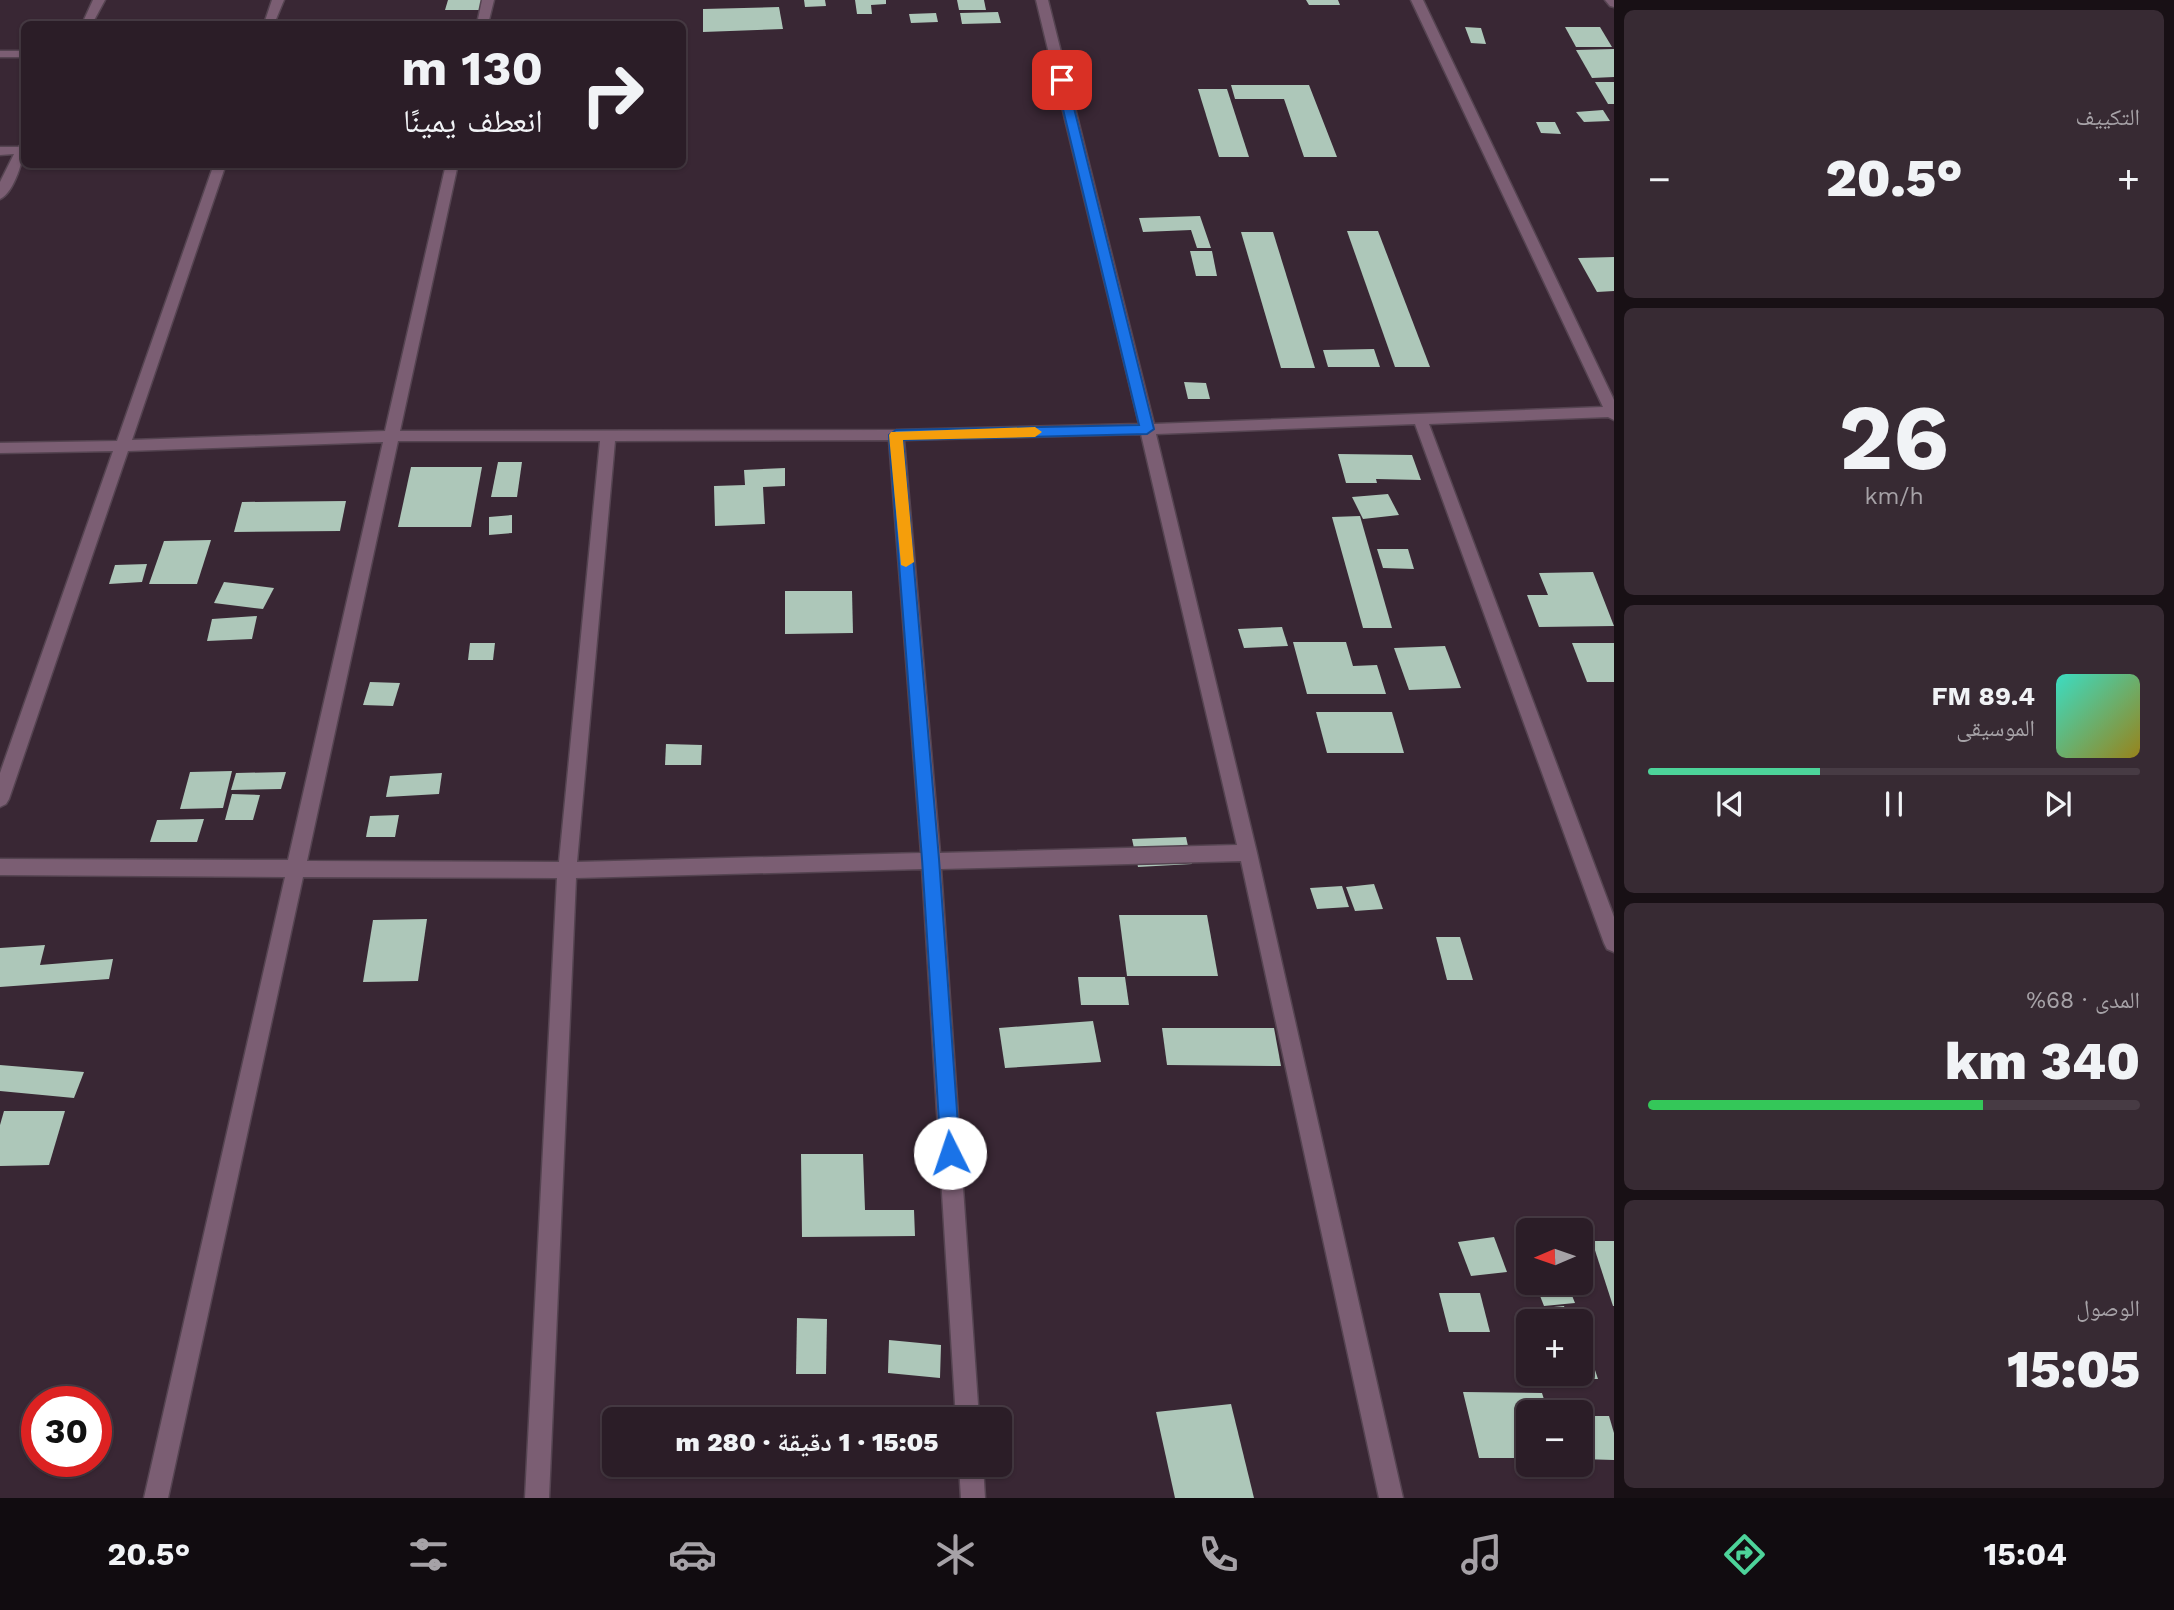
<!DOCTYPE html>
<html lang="ar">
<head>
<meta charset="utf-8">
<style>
	:root { --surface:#2b1d27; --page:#372a33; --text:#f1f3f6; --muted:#a6a2a7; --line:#473b44; --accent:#4dd39a }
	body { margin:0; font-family:"Work Sans","Noto Naskh Arabic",sans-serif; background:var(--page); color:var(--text); direction:rtl; height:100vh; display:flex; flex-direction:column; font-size:26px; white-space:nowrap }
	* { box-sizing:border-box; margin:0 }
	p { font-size:23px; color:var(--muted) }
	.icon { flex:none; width:38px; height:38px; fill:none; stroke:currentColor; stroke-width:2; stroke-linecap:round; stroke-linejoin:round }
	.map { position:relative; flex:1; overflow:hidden; direction:ltr }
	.sheet { display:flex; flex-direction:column; gap:10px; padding:10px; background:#181015; width:560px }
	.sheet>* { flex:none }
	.banner { position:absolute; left:21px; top:21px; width:665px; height:147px; border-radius:10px; box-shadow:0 2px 5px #0004,0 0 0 2px var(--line); direction:rtl; background:#2b1d27; color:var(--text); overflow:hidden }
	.needle { width:46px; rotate:268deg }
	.fabs { position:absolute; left:1516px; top:1218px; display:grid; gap:14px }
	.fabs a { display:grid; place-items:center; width:77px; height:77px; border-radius:10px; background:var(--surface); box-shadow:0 2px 5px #0004,0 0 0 2px var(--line); font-size:35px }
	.speed { position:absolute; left:21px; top:1386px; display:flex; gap:14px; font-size:35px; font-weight:700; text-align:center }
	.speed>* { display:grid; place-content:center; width:91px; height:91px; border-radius:50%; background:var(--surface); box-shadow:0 2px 5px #0004,0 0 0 2px var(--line); line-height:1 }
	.speed .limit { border:10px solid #d22; background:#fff; color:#111 }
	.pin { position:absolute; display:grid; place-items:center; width:60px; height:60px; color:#fff; margin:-30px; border-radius:14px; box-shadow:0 4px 10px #0006 }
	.me { position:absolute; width:77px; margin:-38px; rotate:356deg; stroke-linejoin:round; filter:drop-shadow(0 0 5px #0008) }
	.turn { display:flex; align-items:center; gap:24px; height:147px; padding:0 28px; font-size:32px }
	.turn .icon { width:91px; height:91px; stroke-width:2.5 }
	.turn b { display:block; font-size:49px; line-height:60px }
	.big { font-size:52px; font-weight:800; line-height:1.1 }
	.sheet .card { flex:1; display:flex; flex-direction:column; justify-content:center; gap:10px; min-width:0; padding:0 24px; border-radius:10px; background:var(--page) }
	.sheet .dial { align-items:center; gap:0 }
	.dial b { font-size:91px; line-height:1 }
	.song { display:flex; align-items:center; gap:21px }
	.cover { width:84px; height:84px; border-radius:10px; background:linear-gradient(135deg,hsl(170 70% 55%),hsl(50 70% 35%)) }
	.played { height:7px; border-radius:4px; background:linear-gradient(90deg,var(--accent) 35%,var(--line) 35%) }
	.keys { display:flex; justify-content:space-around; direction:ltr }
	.heat { display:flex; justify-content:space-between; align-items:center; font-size:38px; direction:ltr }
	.charge { height:10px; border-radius:5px; background:linear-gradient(90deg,#34c759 68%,var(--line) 0) }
	.trip { position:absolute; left:602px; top:1407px; width:410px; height:70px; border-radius:10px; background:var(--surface); box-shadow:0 2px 5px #0004,0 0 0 2px var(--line); font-weight:800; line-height:70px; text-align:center; direction:rtl }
	.menu { display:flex; height:112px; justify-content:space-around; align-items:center; background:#110c10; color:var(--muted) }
	.menu .icon { width:49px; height:49px }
	.menu .current { color:var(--accent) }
	.menu b { font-size:32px; color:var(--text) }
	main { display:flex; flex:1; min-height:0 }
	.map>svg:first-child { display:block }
	.building { fill:#adc7b9 }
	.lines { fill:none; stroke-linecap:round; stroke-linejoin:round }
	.street-casing { stroke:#554451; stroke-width:3 }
	.street { fill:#7b5e73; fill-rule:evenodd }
	.route { fill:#1a73e8; stroke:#114b97; stroke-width:2 }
	.slow { fill:#f59e0b }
</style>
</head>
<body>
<main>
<section class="sheet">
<div class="card"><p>التكييف</p>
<div class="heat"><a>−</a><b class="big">20.5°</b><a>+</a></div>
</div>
<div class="card dial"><b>26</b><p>km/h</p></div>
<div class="card">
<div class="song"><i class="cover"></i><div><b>89.4 FM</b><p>الموسيقى</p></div></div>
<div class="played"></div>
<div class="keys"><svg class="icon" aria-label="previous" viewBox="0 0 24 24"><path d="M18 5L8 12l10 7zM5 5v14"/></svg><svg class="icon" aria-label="pause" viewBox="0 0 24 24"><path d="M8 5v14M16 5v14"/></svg><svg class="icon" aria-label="next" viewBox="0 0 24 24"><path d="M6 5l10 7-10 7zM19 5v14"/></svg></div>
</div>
<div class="card"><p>المدى · 68%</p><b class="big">340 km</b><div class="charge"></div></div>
<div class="card"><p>الوصول</p><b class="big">15:05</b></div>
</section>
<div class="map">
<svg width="1614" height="1498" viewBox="0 0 1614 1498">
	<rect width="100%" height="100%" fill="#392734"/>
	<!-- building -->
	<g class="building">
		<polygon points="448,0 483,0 480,10 445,10"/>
		<polygon points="804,0 825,0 826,6 805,7"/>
		<polygon points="855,0 886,0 886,4 871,5 872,14 857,14"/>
		<polygon points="957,0 984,0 986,10 959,10"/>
		<polygon points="1306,0 1338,0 1340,5 1309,5"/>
		<polygon points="779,7 783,29 703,32 703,9"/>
		<polygon points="998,12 1001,23 962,24 960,13"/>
		<polygon points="936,13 938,22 911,23 909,14"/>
		<polygon points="1465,27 1481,28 1486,44 1471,43"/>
		<polygon points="1565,27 1600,27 1612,47 1576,47"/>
		<polygon points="1614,49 1614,77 1592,78 1576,50"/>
		<polygon points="1595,82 1614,82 1614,104 1608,104"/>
		<polygon points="1231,85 1309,85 1337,157 1304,157 1284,99 1235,99"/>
		<polygon points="1198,89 1227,89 1249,157 1219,157"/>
		<polygon points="1603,110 1610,121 1584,122 1576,112"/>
		<polygon points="1536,122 1555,122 1561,134 1541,133"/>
		<polygon points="1200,216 1211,248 1197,248 1191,230 1143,232 1139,218"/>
		<polygon points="1347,231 1378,231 1430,367 1395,367"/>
		<polygon points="1241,232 1273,232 1315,368 1281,368"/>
		<polygon points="1190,251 1212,251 1217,276 1196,276"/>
		<polygon points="1614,257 1614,291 1597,292 1578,258"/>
		<polygon points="1374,349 1380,367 1328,367 1323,350"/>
		<polygon points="1184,382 1206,383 1210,399 1188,399"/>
		<polygon points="1338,454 1412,455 1421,480 1376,479 1377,483 1346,483"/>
		<polygon points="498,462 522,462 517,497 491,497"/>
		<polygon points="411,467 482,467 471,527 398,527"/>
		<polygon points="785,468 785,486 763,487 765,524 715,526 714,486 745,485 744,470"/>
		<polygon points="1388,494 1399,515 1363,519 1352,497"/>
		<polygon points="346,501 340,531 234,532 242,502"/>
		<polygon points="512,515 512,533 489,535 489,517"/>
		<polygon points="1360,516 1392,628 1363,628 1332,517"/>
		<polygon points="211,540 197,584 149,584 164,541"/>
		<polygon points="1377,549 1408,549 1414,569 1383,568"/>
		<polygon points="147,564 142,582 109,584 115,565"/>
		<polygon points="1593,572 1614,626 1539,627 1527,595 1548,595 1539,573"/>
		<polygon points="224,582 274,588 263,609 214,603"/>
		<polygon points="785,591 852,591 853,633 785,634"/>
		<polygon points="257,616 252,639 207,641 212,619"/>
		<polygon points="1282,627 1288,646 1244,648 1238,629"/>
		<polygon points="1293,642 1346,642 1353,666 1377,665 1386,694 1307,694"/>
		<polygon points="470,643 495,643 493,660 468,660"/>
		<polygon points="1572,643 1614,643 1614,682 1587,682"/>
		<polygon points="1445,646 1461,688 1409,690 1394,648"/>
		<polygon points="370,682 400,683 393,706 363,705"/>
		<polygon points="1316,712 1392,712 1404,753 1327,753"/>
		<polygon points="666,744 702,745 701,765 665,765"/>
		<polygon points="232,771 223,808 180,809 190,772"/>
		<polygon points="286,772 281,789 231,790 236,773"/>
		<polygon points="442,773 439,794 386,797 390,776"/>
		<polygon points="232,794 260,795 253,820 225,820"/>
		<polygon points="399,815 395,837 366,837 370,816"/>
		<polygon points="204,819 197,842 150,842 157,820"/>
		<polygon points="1186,837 1192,864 1138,867 1132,839"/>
		<polygon points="1374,884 1383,909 1355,911 1346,887"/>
		<polygon points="1342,886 1349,907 1317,909 1310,888"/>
		<polygon points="1119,915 1207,915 1218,976 1127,976"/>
		<polygon points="427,919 418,981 363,982 373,920"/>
		<polygon points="1436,937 1460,937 1473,980 1447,980"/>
		<polygon points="45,945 40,965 113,959 109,979 0,987 0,948"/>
		<polygon points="1078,977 1125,977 1129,1005 1081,1005"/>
		<polygon points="1093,1021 1101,1062 1005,1068 999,1028"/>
		<polygon points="1162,1028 1274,1028 1281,1066 1167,1065"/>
		<polygon points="0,1065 84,1072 74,1098 0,1091"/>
		<polygon points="4,1111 65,1111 49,1165 0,1166 0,1125"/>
		<polygon points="801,1154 863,1154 865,1210 914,1210 915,1236 802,1237"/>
		<polygon points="1494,1237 1507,1272 1471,1276 1458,1242"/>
		<polygon points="1592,1241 1614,1241 1614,1306 1613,1306"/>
		<polygon points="1535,1283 1567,1283 1575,1303 1544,1306"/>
		<polygon points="1439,1293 1480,1293 1490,1332 1449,1332"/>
		<polygon points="1564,1306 1569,1321 1528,1321 1527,1327 1522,1310"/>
		<polygon points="797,1318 827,1319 826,1374 796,1374"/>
		<polygon points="889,1340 941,1345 940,1378 888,1373"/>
		<polygon points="1580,1346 1587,1346 1598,1379 1526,1379 1517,1347 1528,1347 1528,1374 1580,1374"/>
		<polygon points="1463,1392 1542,1393 1548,1412 1528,1412 1528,1458 1479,1458"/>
		<polygon points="1231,1404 1254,1498 1175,1498 1156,1412"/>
		<polygon points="1580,1416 1609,1416 1614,1433 1614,1460 1580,1459"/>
	</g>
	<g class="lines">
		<defs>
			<g id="street">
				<polygon points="93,0 105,0 92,24 82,24"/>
				<polygon points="272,0 284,0 274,24 264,24"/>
				<polygon points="482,0 494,0 488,24 477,24"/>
				<path d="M1036 0H1048L1154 424 1603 407 1411 0H1423L1614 400V420L1608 417 1429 424 1614 917V952L1607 949 1604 943 1415 424 1156 434 1257 853 1403 1498H1379L1241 861 941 869 979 1419H956L922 869 576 878 549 1498H525L557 878 303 877 168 1498H144L285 877 0 875V859L288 860 383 442 128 451 9 799 6 804 0 807V773L113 451 0 453V443L117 441 214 164H226L132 440 385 431 446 164H458L400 431 896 430 1139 424ZM1141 434 1237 845 940 853 904 440ZM889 440 921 853 577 862 615 441ZM398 441H600L559 862 307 861Z"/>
				<polygon points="1605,0 1614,0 1614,7 1610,6"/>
				<rect x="0" y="51" width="24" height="6"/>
				<path d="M24 143C25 157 14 193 0 199V182L14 154 0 155V147H18Z"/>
				<polygon points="959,1465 983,1465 985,1498 961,1498"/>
			</g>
		</defs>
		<!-- street casing -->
		<use href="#street" class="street-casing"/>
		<!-- street -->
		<use href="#street" class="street"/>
	</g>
	<!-- route -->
	<polygon class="route" points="1062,77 1067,80 1154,429 1147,434 903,440 939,859 960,1153 957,1159 950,1162 944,1159 941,1153 922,859 889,435 896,430 1139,425 1056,80"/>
	<!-- slow -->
	<polygon class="slow" points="1035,427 1042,432 1035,437 903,440 914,562 906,567 901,565 889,435 891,432"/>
</svg>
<div class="fabs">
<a><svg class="needle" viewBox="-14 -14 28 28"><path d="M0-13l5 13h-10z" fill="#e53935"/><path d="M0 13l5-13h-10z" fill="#a6a2a7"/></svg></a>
<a>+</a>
<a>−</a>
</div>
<div class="speed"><div class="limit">30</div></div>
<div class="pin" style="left:1062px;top:80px;background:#d93025"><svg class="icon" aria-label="arrive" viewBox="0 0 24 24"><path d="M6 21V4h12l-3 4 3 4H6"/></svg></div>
<svg class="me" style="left:950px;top:1153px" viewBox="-20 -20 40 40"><circle r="19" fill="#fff"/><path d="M0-13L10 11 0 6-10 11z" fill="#1a73e8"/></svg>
<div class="trip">15:05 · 1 دقيقة · 280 m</div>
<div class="banner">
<div class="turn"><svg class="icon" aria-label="right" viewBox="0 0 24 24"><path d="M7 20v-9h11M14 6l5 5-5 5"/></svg><div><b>130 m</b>انعطف يمينًا</div></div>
</div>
</div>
</main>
<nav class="menu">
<b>15:04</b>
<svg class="icon current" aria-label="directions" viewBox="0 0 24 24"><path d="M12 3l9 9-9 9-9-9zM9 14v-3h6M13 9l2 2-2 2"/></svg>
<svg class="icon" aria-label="music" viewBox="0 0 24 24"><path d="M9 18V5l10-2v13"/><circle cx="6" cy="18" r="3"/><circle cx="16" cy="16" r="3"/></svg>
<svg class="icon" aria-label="phone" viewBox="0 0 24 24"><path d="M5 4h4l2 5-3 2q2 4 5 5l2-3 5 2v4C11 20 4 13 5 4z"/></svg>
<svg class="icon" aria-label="climate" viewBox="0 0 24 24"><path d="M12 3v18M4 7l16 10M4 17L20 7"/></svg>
<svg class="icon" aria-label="car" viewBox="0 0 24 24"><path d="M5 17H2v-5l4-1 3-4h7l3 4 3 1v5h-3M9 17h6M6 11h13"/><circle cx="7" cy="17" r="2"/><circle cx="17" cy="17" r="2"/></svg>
<svg class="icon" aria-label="filters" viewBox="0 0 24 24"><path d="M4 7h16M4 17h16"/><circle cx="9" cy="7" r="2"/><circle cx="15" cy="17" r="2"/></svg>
<b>20.5°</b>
</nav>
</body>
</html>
